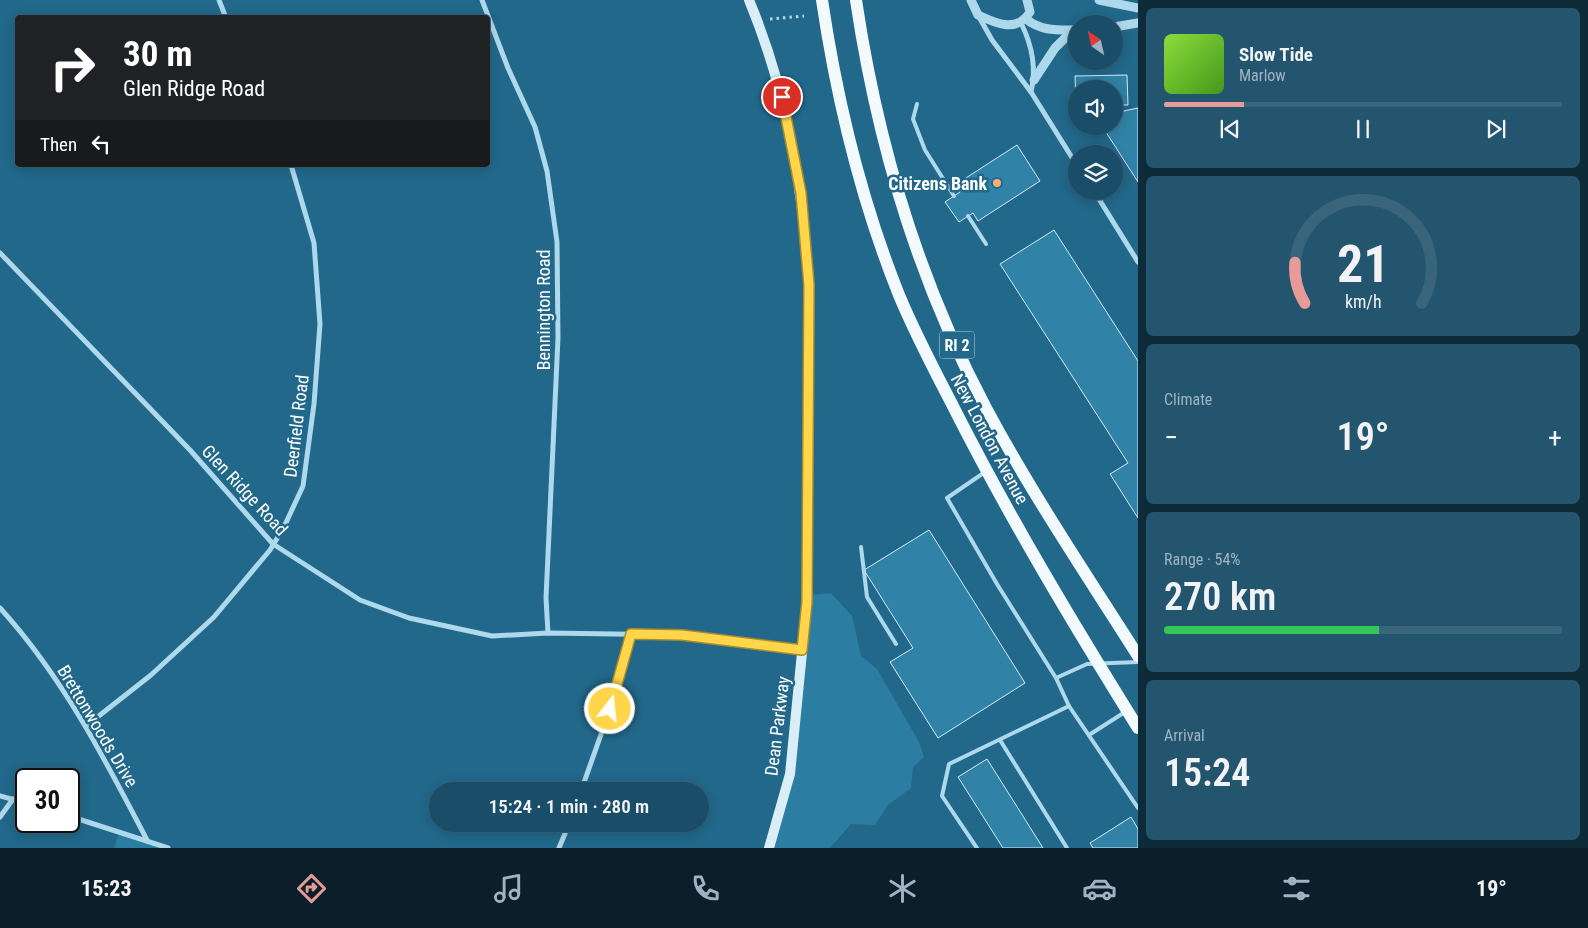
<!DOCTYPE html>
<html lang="en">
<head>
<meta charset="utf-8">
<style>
	:root { --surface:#1a4e68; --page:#23556e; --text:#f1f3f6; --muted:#9fb4c0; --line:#38657c; --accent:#e69b98 }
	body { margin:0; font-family:"Roboto Condensed",sans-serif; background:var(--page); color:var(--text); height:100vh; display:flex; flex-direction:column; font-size:19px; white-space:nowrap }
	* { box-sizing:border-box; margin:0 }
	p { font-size:16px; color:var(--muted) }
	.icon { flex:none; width:28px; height:28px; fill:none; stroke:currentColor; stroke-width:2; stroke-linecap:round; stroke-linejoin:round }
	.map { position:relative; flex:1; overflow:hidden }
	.side { display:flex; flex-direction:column; gap:8px; padding:8px; background:#0e2b39; width:450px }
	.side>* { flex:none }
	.guide { position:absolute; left:15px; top:15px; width:475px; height:152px; border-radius:5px; box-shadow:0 2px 12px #0003,0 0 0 1px var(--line); background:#202124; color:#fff; overflow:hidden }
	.needle { width:32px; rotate:326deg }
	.fabs { position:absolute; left:1068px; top:15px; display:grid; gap:10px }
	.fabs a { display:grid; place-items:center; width:55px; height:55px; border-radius:50%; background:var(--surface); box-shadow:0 2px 12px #0003,0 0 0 1px var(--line); font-size:25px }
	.speed { position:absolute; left:15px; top:768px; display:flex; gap:10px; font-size:25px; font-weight:700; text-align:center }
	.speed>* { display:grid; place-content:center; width:65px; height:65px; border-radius:50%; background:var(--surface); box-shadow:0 2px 12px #0003,0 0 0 1px var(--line); line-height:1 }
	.speed .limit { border:2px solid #111; border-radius:8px; background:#fff; color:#111 }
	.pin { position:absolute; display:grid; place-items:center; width:42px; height:42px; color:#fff; margin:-21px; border:2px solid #fff; border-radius:50%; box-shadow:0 1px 5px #0007 }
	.me { position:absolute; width:55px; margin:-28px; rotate:16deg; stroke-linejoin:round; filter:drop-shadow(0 0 4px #0008) }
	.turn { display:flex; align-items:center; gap:18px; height:105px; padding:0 25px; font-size:22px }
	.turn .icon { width:65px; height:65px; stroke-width:2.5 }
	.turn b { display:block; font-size:35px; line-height:42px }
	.then { display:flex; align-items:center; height:48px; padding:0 25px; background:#0003; gap:10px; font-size:19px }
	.big { font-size:38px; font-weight:600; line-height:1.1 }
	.side .tile { flex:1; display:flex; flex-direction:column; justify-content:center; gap:8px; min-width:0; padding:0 18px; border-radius:8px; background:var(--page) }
	.side .dial { align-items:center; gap:0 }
	.dial svg { height:130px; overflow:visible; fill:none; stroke:var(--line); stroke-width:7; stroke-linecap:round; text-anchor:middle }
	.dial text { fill:var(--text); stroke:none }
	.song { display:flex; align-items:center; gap:15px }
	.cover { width:60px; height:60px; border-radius:8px; background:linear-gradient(135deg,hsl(90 70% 55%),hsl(100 70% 35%)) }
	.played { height:5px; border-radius:2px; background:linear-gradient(90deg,var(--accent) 20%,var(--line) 20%) }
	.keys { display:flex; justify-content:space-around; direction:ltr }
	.heat { display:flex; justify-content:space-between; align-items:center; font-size:28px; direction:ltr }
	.charge { height:8px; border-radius:4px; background:linear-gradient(90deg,#34c759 54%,var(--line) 0) }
	.trip { position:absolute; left:429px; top:782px; width:280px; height:50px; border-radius:25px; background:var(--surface); box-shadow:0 2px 12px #0003,0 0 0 1px var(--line); font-weight:600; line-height:50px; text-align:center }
	.menu { display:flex; height:80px; justify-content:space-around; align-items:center; background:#0a1f2a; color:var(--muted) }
	.menu .icon { width:35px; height:35px }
	.menu .active { color:var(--accent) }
	.menu b { font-size:22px; color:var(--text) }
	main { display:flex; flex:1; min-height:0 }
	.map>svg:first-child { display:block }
	.green { fill:#2c7da2 }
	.building { fill:#3182a7; stroke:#d3edf8 }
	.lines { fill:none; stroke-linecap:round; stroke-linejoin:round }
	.path { stroke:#aed8eb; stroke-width:3; stroke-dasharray:2.5 4; stroke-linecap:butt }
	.service { stroke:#aed8eb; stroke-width:4 }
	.minor { stroke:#aed8eb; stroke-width:5 }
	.tertiary { stroke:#aed8eb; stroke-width:9 }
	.secondary { stroke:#daeef8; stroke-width:10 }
	.primary { stroke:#f3fafe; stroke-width:12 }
	.route-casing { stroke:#a68a30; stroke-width:12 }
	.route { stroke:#ffd54a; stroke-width:9 }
	.poi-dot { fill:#f7b070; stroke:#22688a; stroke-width:2 }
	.labels { text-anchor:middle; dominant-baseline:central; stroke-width:5; stroke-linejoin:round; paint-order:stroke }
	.shield { fill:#22688a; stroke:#bdd2dc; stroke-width:1 }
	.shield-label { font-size:16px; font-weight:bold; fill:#fff }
	.poi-label { font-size:18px; font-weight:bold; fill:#fff; stroke:#22688a; text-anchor:end }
	.street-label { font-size:18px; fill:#fff; stroke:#22688a }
</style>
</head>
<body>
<main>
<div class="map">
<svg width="1138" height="848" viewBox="0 0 1138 848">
	<rect width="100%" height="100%" fill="#22688a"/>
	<!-- green -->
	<g class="green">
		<polygon points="831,593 852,616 861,656 877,669 919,742 924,757 913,767 911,788 888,805 875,825 851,824 830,848 769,848 790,772 809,595"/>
		<polygon points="120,830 142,837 170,848 114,848"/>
	</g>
	<!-- building -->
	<g class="building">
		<polygon points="1127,75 1128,105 1114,105 1114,89 1076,89 1076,105 1075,76"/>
		<polygon points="1138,108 1138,182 1102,126 1114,126 1114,113"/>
		<polygon points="1017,145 1040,181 978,221 973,213 959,222 945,202 960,192 955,185"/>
		<polygon points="1054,230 1138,361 1138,518 1110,474 1128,463 1000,264"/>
		<polygon points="929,530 1025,683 938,738 890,662 913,648 864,570"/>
		<polygon points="987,759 1043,848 1003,848 958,777"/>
		<polygon points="1131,817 1138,829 1138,848 1093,848 1090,843"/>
	</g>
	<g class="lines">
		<!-- path -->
		<polyline class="path" points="770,19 804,16"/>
		<!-- service -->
		<g class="service">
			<polyline points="917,104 913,119 925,150 954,196"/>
			<polyline points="968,216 986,244"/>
			<polyline points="985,472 947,498 997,584 1056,678 1069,706"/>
			<polyline points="861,547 867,597 896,644"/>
			<polyline points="1056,678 1087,664 1138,662"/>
			<polyline points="1089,735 1125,712"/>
			<polyline points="1000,740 1067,848"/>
			<polyline points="977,848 942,796 949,764 1069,706 1138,808"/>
		</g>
		<!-- minor -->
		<g class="minor">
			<polyline points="219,0 226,18"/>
			<polyline points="482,0 508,68 535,127 547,171 557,242 558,338 546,598 548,633"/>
			<polyline points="979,17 992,40 1031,92 1076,164"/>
			<path d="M1021 23C1032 45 1037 67 1031 92"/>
			<polyline points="1094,191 1138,262"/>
			<polyline points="0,253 190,450 273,544 360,600 409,618 492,636 548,633 682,635 802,651"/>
			<path d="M0 608C62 676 105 759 147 840"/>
			<polyline points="86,726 151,675 214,617 270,550 284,527 303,486 314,404 320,324 314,243 291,165"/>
			<polyline points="581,791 610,709 631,634"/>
			<polyline points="0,796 26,803"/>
			<polyline points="69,816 168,848"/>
			<polyline points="0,817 13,799"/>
			<polyline points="559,848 569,824"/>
		</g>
		<!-- tertiary -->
		<g class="tertiary">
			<path d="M971 0 978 15C997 24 1017 33 1030 12L1027 0"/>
			<polyline points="1099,0 1138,8"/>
			<path d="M1026 19C1041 31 1056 30 1075 30"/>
			<polyline points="1114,27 1138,23"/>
			<polyline points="1034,80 1055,48 1073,30"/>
		</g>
		<!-- secondary -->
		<path class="secondary" d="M749 0C787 91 803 187 809 285L807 602 790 774 769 848"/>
		<!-- primary -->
		<g class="primary">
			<path d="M822 0C837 101 861 200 899 295 916 336 937 375 957 414 1012 522 1074 625 1138 728"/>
			<path d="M856 0C877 141 919 282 986 408 1032 494 1086 574 1138 656"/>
		</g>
	</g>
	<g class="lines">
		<defs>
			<polyline id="route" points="610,709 631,634 682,635 802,650 807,602 809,285 801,193 782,97"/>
		</defs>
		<!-- route casing -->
		<use href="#route" class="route-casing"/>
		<!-- route -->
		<use href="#route" class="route"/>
	</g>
	<!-- markers -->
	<circle class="poi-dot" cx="997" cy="183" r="5"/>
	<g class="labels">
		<!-- shield labels -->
		<rect class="shield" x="939.5" y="331.5" width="35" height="27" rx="4"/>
		<g class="shield-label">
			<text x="957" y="345">RI 2</text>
		</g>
		<!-- poi labels -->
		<g class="poi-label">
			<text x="987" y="183">Citizens Bank</text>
		</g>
		<!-- street labels -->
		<g class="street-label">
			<text transform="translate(543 310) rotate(-90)">Bennington Road</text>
			<text transform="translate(296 426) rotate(-83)">Deerfield Road</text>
			<text transform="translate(990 439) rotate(62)">New London Avenue</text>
			<text transform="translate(245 490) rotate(47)">Glen Ridge Road</text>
			<text transform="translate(98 726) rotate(59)">Brettonwoods Drive</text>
			<text transform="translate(777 726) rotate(-83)">Dean Parkway</text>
		</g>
	</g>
</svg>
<div class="fabs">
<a><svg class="needle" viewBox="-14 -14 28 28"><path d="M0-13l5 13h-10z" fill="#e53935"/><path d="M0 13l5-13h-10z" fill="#9fb4c0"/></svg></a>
<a><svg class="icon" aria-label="sound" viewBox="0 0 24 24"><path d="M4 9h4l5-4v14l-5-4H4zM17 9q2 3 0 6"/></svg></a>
<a><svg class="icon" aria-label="layers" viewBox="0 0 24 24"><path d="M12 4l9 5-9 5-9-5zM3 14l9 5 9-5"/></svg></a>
</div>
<div class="speed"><div class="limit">30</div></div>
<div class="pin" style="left:782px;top:97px;background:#d93025"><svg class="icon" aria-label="arrive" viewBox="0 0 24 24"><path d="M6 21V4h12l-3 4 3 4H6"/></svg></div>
<svg class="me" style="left:610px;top:709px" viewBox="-20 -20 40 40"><circle r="17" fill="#ffd54a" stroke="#fff" stroke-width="3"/><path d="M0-11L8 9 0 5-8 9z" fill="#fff"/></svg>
<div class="trip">15:24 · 1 min · 280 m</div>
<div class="guide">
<div class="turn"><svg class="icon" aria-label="right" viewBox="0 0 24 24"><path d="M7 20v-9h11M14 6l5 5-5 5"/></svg><div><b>30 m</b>Glen Ridge Road</div></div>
<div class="then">Then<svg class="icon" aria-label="left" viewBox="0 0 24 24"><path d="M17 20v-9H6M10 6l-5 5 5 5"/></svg></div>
</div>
</div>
<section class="side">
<div class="tile">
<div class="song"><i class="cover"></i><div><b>Slow Tide</b><p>Marlow</p></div></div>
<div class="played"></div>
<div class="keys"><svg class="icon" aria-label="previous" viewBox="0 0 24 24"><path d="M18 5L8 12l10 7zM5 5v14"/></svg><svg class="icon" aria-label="pause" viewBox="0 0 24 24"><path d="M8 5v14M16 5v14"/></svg><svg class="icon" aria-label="next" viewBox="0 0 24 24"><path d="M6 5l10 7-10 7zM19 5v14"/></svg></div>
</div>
<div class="tile dial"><svg viewBox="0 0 100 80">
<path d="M14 69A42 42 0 1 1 86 69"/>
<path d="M14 69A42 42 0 0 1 8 44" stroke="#e69b98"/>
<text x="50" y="56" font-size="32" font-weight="700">21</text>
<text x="50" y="72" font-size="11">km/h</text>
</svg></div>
<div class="tile"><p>Climate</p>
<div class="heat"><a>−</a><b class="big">19°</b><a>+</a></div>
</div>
<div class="tile"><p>Range · 54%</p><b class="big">270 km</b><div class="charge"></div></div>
<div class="tile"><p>Arrival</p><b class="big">15:24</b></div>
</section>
</main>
<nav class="menu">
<b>15:23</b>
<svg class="icon active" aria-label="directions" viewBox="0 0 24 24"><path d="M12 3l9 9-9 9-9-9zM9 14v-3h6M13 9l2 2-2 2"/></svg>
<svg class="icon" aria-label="music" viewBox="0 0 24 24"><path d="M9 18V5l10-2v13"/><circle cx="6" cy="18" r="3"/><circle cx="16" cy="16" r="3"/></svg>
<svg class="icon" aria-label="phone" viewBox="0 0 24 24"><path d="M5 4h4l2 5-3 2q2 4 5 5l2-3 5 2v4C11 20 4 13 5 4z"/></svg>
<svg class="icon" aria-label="climate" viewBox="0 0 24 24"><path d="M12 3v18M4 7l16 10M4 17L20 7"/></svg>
<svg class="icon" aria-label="car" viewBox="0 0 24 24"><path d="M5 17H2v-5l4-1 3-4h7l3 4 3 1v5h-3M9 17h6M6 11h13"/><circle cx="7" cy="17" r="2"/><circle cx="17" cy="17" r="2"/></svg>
<svg class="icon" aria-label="filters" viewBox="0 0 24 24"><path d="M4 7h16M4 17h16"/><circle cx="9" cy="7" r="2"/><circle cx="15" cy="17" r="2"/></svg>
<b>19°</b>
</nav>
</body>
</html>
